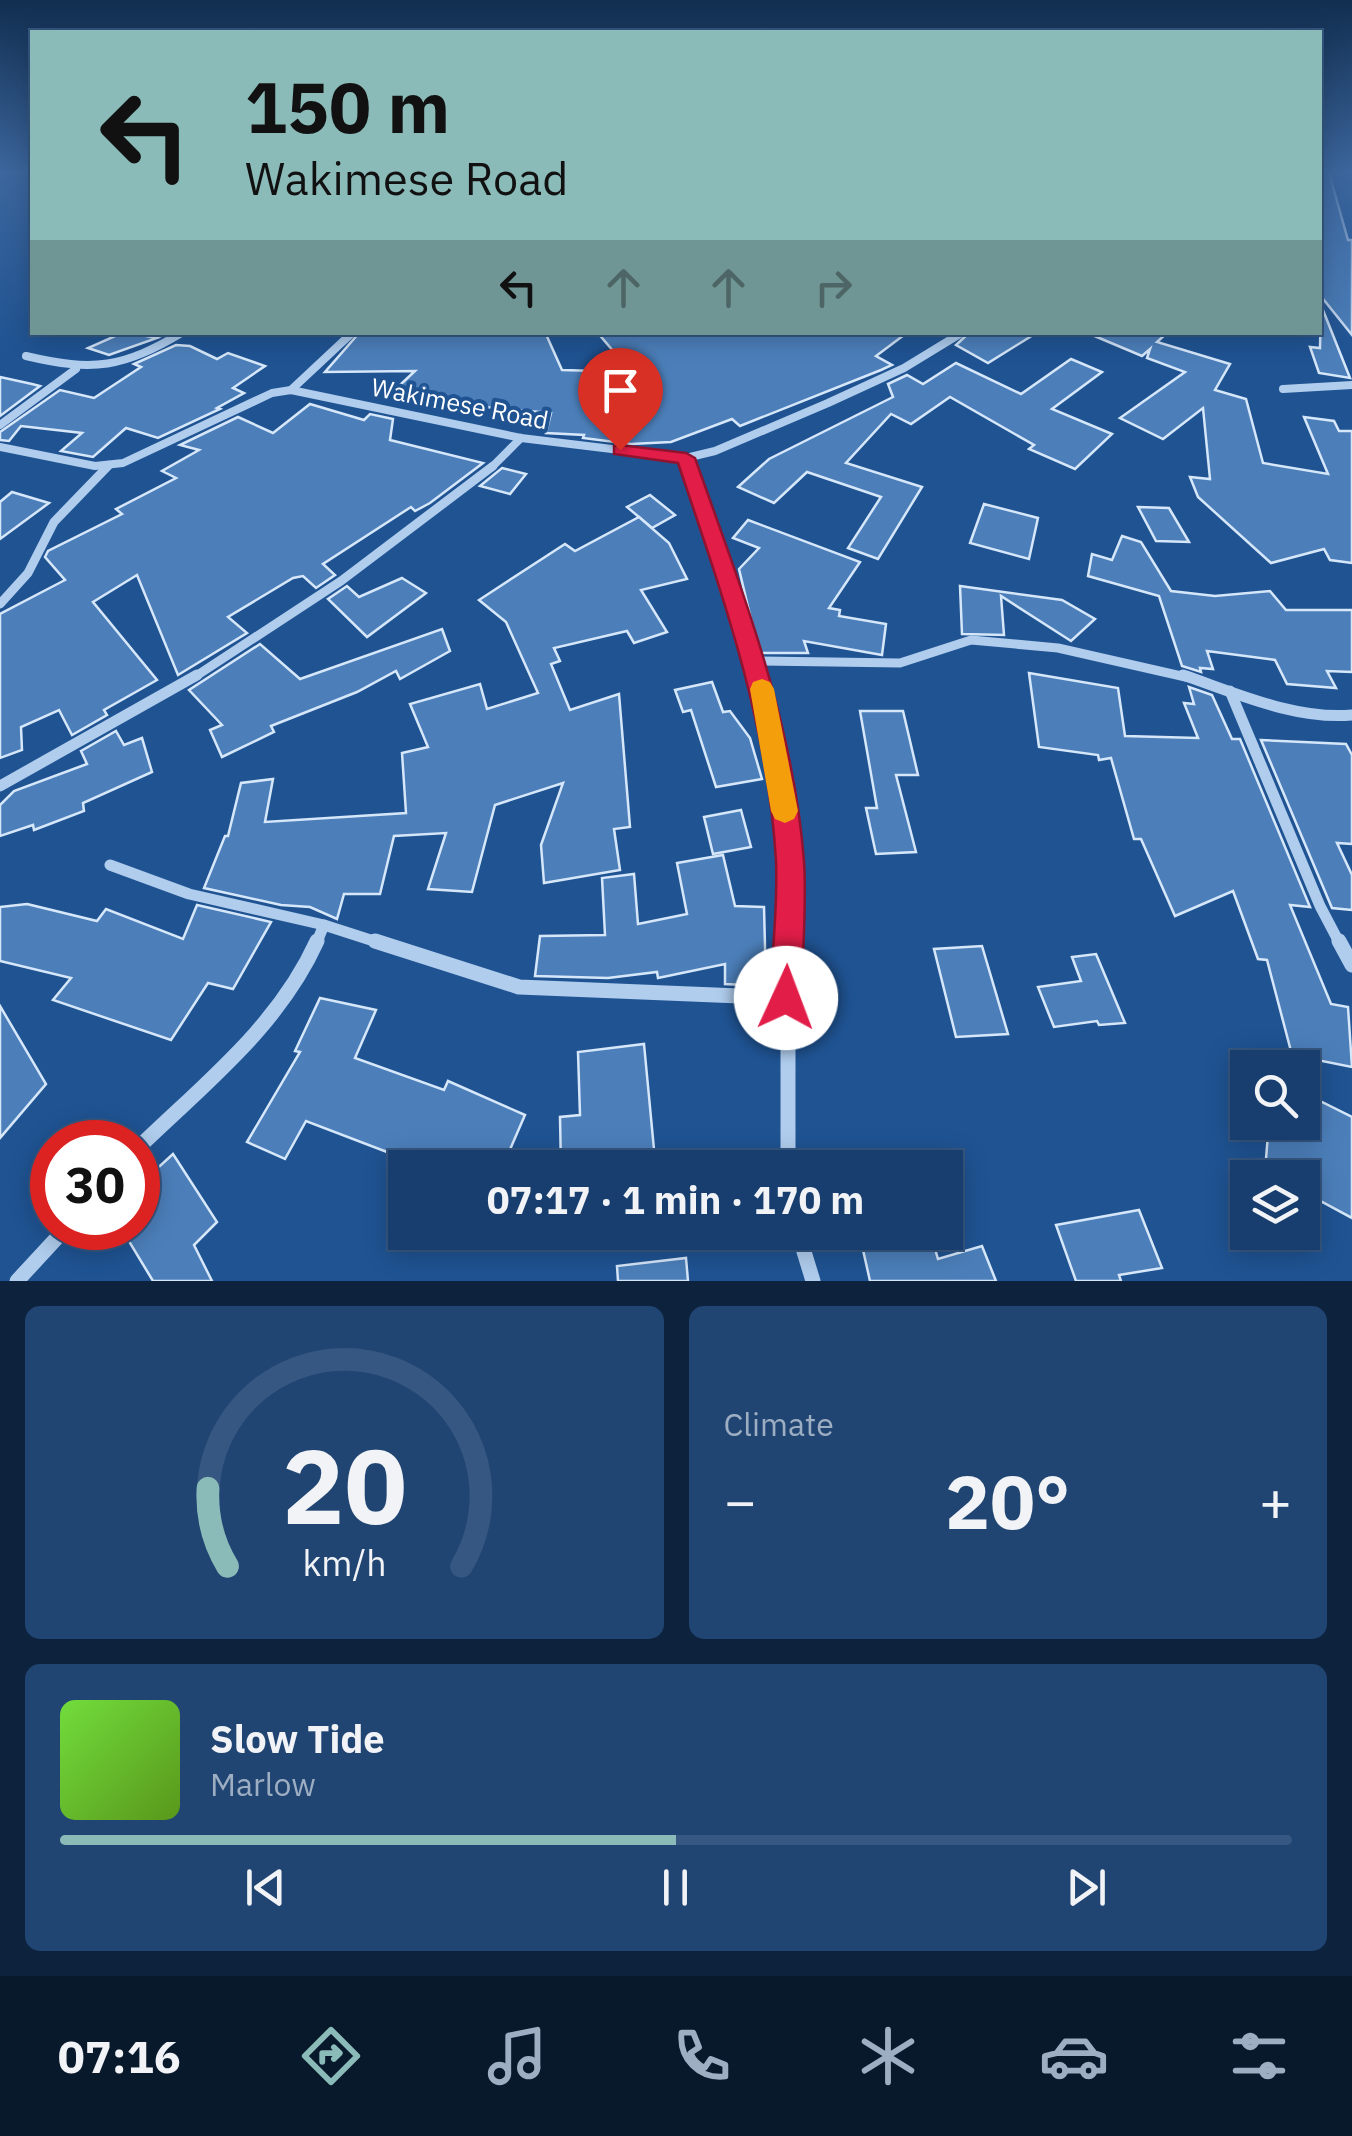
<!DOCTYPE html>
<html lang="en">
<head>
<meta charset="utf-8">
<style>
	:root { --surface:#173e6e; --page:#204573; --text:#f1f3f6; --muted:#9eaec2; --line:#365781; --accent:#8bbbb9 }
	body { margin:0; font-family:"IBM Plex Sans",sans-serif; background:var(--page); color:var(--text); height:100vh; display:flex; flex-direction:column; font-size:38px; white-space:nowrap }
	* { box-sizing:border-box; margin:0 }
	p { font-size:32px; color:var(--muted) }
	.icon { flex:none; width:55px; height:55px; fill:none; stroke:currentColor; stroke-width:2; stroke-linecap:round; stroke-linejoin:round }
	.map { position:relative; height:1281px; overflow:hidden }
	.sheet { display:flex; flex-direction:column; gap:25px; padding:25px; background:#0d223c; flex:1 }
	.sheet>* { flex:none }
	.banner { position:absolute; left:30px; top:30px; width:1292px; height:305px; border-radius:0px; box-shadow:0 5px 25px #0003,0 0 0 2px var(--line); background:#8bbbb9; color:#111; overflow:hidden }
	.buttons { position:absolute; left:1230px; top:1050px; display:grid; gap:20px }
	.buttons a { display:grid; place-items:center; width:90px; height:90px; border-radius:0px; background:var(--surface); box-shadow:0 5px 25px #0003,0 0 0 2px var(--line); font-size:50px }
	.speed { position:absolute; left:30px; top:1120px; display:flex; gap:20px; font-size:50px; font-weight:700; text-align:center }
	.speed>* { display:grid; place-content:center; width:130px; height:130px; border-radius:50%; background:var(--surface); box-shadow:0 5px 25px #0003,0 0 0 2px var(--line); line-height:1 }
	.speed .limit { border:15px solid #d22; background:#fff; color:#111 }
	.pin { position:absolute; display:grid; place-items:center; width:85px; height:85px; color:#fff; margin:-102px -42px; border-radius:50% 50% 50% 0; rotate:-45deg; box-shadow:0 0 10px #0007 }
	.pin .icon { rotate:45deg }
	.me { position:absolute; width:110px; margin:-55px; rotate:2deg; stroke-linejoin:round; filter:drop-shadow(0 0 8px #0008) }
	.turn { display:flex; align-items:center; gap:35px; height:210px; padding:0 50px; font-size:45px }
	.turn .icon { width:130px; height:130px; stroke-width:2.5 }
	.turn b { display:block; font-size:70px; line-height:85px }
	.lanes { display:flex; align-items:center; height:95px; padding:0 50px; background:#0003; justify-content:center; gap:50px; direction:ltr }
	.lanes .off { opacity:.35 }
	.big { font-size:75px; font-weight:700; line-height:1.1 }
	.sheet .widget { flex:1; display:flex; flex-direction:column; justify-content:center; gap:15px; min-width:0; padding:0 35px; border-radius:15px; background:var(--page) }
	.sheet .dial { align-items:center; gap:0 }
	.dial svg { height:260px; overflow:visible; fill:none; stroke:var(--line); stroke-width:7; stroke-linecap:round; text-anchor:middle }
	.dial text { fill:var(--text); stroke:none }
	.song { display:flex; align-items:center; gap:30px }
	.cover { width:120px; height:120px; border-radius:15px; background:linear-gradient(135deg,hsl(100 70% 55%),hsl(90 70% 35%)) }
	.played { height:10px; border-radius:5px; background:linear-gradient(90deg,var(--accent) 50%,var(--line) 50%) }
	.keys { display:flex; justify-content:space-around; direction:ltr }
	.heat { display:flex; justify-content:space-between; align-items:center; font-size:55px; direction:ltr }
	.sheet .tiles { flex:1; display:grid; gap:25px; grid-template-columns:1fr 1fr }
	.widget:last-child { grid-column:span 2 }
	.trip { position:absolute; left:388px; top:1150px; width:575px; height:100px; border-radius:0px; background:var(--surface); box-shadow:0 5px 25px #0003,0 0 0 2px var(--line); font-weight:700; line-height:100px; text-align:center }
	.tabs { display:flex; height:160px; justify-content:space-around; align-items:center; background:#09192c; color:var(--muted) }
	.tabs .icon { width:70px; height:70px }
	.tabs .selected { color:var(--accent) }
	.tabs b { font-size:45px; color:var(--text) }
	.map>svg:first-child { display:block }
	.building { fill:#4c7fba; stroke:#d6e7fa; stroke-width:2.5 }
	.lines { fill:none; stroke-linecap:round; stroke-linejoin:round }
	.street-far3 { stroke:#b0cdee; stroke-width:8 }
	.street-far2 { stroke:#b0cdee; stroke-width:9 }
	.street-far1 { stroke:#b0cdee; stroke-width:11 }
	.street { stroke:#b0cdee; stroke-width:15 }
	.route { fill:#e11d48; stroke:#92132f; stroke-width:2.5 }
	.slow { fill:#f59e0b }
	.labels { text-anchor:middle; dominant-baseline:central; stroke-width:8; stroke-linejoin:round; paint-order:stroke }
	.far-street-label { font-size:25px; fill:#fff; stroke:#1f5392 }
</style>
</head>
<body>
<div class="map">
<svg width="1352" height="1281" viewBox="0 0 1352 1281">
	<rect width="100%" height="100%" fill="#1f5392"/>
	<!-- building -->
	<g class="building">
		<polygon points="1320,173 1329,173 1348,240 1352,240 1352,335 1320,295"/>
		<polygon points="1321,305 1350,378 1319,373 1310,347 1320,348"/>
		<polygon points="124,332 157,338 109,355 88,348"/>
		<polygon points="360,332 545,332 562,370 631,372 597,332 908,332 876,356 892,365 881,370 740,426 732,419 671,442 631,444 583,438 584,435 546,433 551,413 386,398 415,371 325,372"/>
		<polygon points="970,332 1038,332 988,363 956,345"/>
		<polygon points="1085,332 1168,332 1157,342 1230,364 1215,390 1246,399 1263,463 1328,474 1304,417 1334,421 1339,431 1352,431 1352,563 1330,560 1324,549 1271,563 1198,497 1190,477 1210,479 1203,408 1163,439 1120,418 1185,372 1147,358 1150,349 1142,356"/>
		<polygon points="176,345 190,346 217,359 228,353 265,366 233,388 244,393 217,408 220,409 158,438 126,428 93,457 61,451 82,433 21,426 9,441 0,440 0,432 60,390 94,398 141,367 134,364"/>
		<polygon points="1071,359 1102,372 1052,409 1112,434 1075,469 1029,449 1034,445 950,397 911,424 891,414 846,463 922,487 878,559 848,548 881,497 807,472 774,503 738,487 769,459 893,397 888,384 907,375 923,384 956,363 1021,394"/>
		<polygon points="0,377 32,384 40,386 0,416"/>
		<polygon points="310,404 364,420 370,414 393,419 390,440 483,463 430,503 415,511 411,507 323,564 335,575 316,588 303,576 293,578 228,617 247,633 178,675 137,575 93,602 157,680 104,710 107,715 72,735 59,710 21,727 22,750 0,758 0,614 65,580 45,557 48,551 122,514 116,509 176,478 162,471 199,450 180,445 238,417 273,433"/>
		<polygon points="502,468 526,474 510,494 480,486"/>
		<polygon points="12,492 49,503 0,539 0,502"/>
		<polygon points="650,495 675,515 652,528 627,507"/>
		<polygon points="984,504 1038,518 1029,559 970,543"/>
		<polygon points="1138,507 1169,508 1189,542 1156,541"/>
		<polygon points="639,517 669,543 687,579 641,590 667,632 634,643 627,631 554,648 560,661 551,664 570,710 619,694 630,827 614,829 620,870 544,883 541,845 563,783 495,805 472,892 428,889 446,833 394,836 380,894 344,894 337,919 310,907 281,905 204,888 225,836 228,836 241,783 273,779 265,822 406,813 402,753 428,747 410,704 480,684 487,709 538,693 506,622 479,600 565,544 575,551"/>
		<polygon points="748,520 860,562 829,608 840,610 839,616 886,624 882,655 804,641 808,653 759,653 739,569 759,548 733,538"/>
		<polygon points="1122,536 1141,542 1171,591 1215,596 1270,591 1286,610 1352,610 1352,672 1327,671 1336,688 1287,684 1275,660 1207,651 1213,669 1200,668 1201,672 1182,666 1159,596 1088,576 1092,554 1112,560"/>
		<polygon points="402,578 426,593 367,637 328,599 347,586 359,597"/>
		<polygon points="960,586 1062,600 1095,619 1071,641 1001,596 1004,635 962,634"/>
		<polygon points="442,629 450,651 400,679 396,671 357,692 271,726 274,732 222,757 210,730 222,725 189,690 260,644 300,679"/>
		<polygon points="1029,673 1118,688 1125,736 1198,738 1184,703 1194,704 1189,687 1212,695 1232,739 1240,739 1310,907 1290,905 1331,1004 1348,1007 1352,1067 1292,1055 1267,960 1258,959 1233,891 1175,916 1141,839 1134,839 1111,758 1099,760 1098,755 1039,747"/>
		<polygon points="712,682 723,712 730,711 750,738 762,779 716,787 691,710 683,712 675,690"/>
		<polygon points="860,711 903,711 918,775 896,775 916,852 876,854 866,808 877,808"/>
		<polygon points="116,731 124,745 142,738 152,772 83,803 84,811 34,830 33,825 0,836 0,805 14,791 87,764 81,751"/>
		<polygon points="1261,740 1346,744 1352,755 1352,844 1337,843 1352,875 1352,910 1332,908"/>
		<polygon points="741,810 751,847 713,854 704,817"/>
		<polygon points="723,855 735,906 764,907 766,986 725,984 725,964 658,978 657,972 608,978 535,976 540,936 605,935 602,878 634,874 638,924 687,914 677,863"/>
		<polygon points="27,904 97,921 106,909 183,939 197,905 271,922 233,989 208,983 171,1040 53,1000 71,978 0,961 0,907"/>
		<polygon points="982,946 1008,1034 956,1037 934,949"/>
		<polygon points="1096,954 1125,1023 1099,1025 1097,1021 1054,1027 1038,987 1081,981 1072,957"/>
		<polygon points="320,998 376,1010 355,1058 444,1090 448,1081 525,1115 502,1168 404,1168 408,1160 306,1121 285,1159 247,1142 300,1052 295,1051"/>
		<polygon points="0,1006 46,1084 0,1138"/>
		<polygon points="644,1044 655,1160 598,1168 561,1168 560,1117 580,1115 578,1052"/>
		<polygon points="1302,1092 1352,1117 1352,1218 1302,1191 1302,1178 1277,1178 1265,1171 1269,1122 1302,1122"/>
		<polygon points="173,1154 217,1222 194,1245 212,1281 153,1281 121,1228 138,1228 138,1186"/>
		<polygon points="1139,1210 1162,1268 1119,1275 1121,1281 1076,1281 1056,1225"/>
		<polygon points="859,1232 930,1232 938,1259 982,1246 996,1281 870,1281"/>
		<polygon points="686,1258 688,1281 618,1281 617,1266"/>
	</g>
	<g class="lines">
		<!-- street-far3 -->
		<g class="street-far3">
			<path d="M26 356C94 372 123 368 183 332"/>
			<polyline points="1283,389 1352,385"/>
			<polyline points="291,390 353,332"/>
			<polyline points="0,425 76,369"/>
			<polyline points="0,447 95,466 123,463 272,393 291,390 521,438 686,458 715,451 828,403 904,368 963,332"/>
			<polyline points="686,458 689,468"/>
			<polyline points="106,468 109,465"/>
			<polyline points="491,468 521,438"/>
		</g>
		<!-- street-far2 -->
		<g class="street-far2">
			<polyline points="689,466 759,678"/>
			<polyline points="0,604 28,573 54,522 108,466"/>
			<polyline points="755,661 900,663 971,640 1058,648 1190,678"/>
			<polyline points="193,678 341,581 493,466"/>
		</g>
		<!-- street-far1 -->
		<g class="street-far1">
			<path d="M758 675C781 767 790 849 788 944"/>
			<path d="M1183 675C1236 693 1295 720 1352 715"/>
			<polyline points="1230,691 1320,906 1340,944"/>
			<polyline points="0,786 197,675"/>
			<polyline points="110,865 189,894 324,925 383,944"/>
			<polyline points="316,944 324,925"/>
		</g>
		<!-- street -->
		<g class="street">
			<polyline points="375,941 519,987 786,998"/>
			<polyline points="788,941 788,1168"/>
			<polyline points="1339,941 1352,965"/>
			<path d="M138 1148C204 1084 278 1027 317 941"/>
			<polyline points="798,1232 813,1281"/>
			<polyline points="437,1235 464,1232"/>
			<polyline points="17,1281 66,1228"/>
		</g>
	</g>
	<!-- sky -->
	<linearGradient id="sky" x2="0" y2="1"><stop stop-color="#112e50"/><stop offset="0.49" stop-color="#3c669d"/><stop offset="1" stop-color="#3c669d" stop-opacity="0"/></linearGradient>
	<rect width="1352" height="352" fill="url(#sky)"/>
	<!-- route -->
	<path class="route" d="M620 445 686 453 695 458C742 591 793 720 804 861 807 906 802 953 802 998L797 1010 786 1014 775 1010 770 998C772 953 778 906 776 861 768 722 722 594 678 463L614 454V446Z"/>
	<!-- slow -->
	<polygon class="slow" points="762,679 770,682 774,689 798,811 794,819 785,823 775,819 771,811 750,689 753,682"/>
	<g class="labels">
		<!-- far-street labels -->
		<g class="far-street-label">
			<text transform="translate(460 403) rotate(11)">Wakimese Road</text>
		</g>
	</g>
</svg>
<div class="buttons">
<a><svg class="icon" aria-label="search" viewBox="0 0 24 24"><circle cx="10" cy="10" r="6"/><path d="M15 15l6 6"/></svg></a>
<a><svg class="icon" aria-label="layers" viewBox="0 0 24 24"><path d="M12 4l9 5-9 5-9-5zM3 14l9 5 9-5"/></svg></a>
</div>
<div class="speed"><div class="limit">30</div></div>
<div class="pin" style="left:620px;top:450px;background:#d93025"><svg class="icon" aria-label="arrive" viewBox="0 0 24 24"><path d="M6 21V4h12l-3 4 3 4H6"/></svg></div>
<svg class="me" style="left:786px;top:998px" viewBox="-20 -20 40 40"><circle r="19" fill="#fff"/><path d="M0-13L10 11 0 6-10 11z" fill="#e11d48"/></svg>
<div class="trip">07:17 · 1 min · 170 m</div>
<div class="banner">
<div class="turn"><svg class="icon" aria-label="left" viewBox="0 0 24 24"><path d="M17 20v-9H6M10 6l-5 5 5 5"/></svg><div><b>150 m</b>Wakimese Road</div></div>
<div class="lanes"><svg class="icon" aria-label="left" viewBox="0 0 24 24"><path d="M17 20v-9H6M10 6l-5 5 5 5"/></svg><svg class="icon off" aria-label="ahead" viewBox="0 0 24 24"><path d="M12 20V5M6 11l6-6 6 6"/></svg><svg class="icon off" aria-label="ahead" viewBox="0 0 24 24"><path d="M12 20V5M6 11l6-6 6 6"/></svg><svg class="icon off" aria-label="right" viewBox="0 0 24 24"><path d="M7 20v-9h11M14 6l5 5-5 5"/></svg></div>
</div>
</div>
<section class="sheet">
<div class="tiles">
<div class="widget dial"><svg viewBox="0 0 100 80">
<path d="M14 69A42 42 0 1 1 86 69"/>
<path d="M14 69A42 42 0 0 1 8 45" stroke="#8bbbb9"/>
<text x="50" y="56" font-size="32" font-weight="700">20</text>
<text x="50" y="72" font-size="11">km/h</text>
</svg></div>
<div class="widget"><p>Climate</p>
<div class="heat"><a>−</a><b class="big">20°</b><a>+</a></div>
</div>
<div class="widget">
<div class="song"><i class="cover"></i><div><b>Slow Tide</b><p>Marlow</p></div></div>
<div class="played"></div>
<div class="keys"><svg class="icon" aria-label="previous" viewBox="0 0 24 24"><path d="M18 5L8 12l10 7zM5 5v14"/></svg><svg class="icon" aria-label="pause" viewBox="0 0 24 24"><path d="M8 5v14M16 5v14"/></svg><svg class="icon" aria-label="next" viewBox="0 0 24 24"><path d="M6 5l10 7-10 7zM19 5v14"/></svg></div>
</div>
</div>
</section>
<nav class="tabs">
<b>07:16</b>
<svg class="icon selected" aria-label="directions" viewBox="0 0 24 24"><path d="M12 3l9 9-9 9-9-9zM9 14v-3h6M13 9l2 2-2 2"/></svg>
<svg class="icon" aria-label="music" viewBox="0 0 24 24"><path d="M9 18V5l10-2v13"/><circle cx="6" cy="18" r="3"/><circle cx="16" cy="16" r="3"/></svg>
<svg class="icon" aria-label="phone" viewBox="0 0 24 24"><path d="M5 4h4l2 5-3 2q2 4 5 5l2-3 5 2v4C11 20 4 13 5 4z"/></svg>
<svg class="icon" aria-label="climate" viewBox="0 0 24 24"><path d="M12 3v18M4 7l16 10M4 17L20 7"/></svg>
<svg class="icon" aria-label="car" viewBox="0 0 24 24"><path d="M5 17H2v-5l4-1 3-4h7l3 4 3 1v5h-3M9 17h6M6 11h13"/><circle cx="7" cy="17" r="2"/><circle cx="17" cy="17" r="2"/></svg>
<svg class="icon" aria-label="filters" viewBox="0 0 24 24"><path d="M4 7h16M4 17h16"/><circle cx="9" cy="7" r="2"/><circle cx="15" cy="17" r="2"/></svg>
</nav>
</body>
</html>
